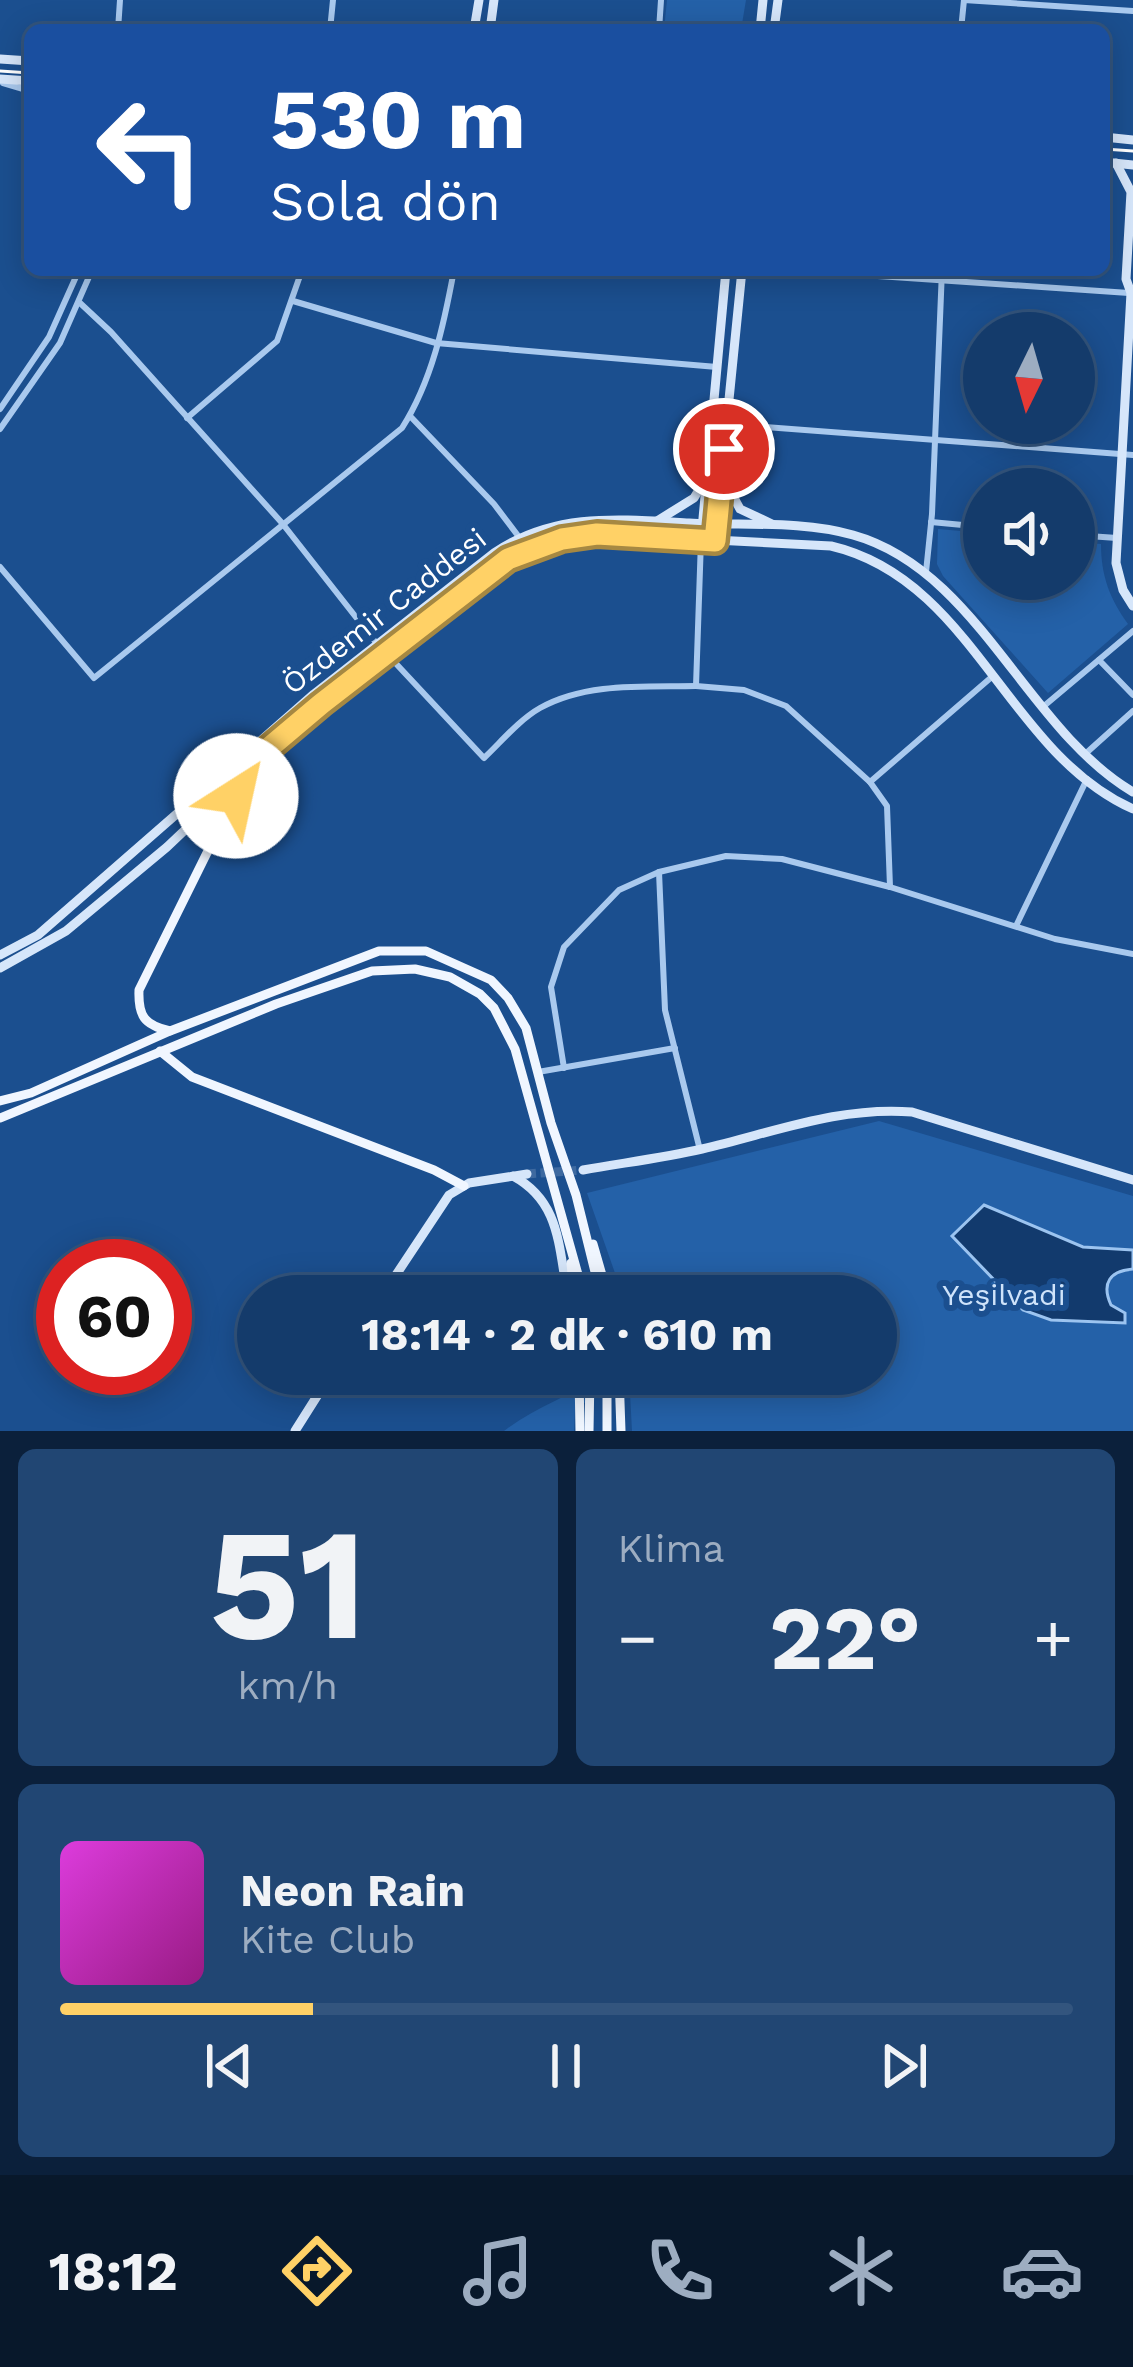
<!DOCTYPE html>
<html lang="tr">
<head>
<meta charset="utf-8">
<style>
	:root { --surface:#143b6b; --page:#214673; --text:#f1f3f6; --muted:#9dadc1; --line:#33557e; --accent:#ffd166 }
	body { margin:0; font-family:"Work Sans",sans-serif; background:var(--page); color:var(--text); height:100vh; display:flex; flex-direction:column; font-size:45px; white-space:nowrap }
	* { box-sizing:border-box; margin:0 }
	p { font-size:39px; color:var(--muted) }
	.icon { flex:none; width:66px; height:66px; fill:none; stroke:currentColor; stroke-width:2; stroke-linecap:round; stroke-linejoin:round }
	.map { position:relative; height:1431px; overflow:hidden }
	.drawer { display:flex; flex-direction:column; gap:18px; padding:18px; background:#0b203b; flex:1 }
	.drawer>* { flex:none }
	.top-card { position:absolute; left:24px; top:24px; width:1086px; height:252px; border-radius:18px; box-shadow:0 6px 30px #0003,0 0 0 3px var(--line); background:#1a4fa0; color:#fff; overflow:hidden }
	.needle { width:78px; rotate:185deg }
	.tools { position:absolute; left:963px; top:312px; display:grid; gap:24px }
	.tools a { display:grid; place-items:center; width:132px; height:132px; border-radius:50%; background:var(--surface); box-shadow:0 6px 30px #0003,0 0 0 3px var(--line); font-size:60px }
	.speed { position:absolute; left:36px; top:1239px; display:flex; gap:24px; font-size:60px; font-weight:700; text-align:center }
	.speed>* { display:grid; place-content:center; width:156px; height:156px; border-radius:50%; background:var(--surface); box-shadow:0 6px 30px #0003,0 0 0 3px var(--line); line-height:1 }
	.speed .limit { border:18px solid #d22; background:#fff; color:#111 }
	.pin { position:absolute; display:grid; place-items:center; width:102px; height:102px; color:#fff; margin:-51px; border:6px solid #fff; border-radius:50%; box-shadow:0 3px 12px #0007 }
	.me { position:absolute; width:132px; margin:-66px; rotate:35deg; stroke-linejoin:round; filter:drop-shadow(0 0 9px #0008) }
	.turn { display:flex; align-items:center; gap:42px; height:252px; padding:0 48px; font-size:54px }
	.turn .icon { width:156px; height:156px; stroke-width:2.5 }
	.turn b { display:block; font-size:84px; line-height:102px }
	.big { font-size:90px; font-weight:700; line-height:1.1 }
	.drawer .card { flex:1; display:flex; flex-direction:column; justify-content:center; gap:18px; min-width:0; padding:0 42px; border-radius:18px; background:var(--page) }
	.drawer .dial { align-items:center; gap:0 }
	.dial b { font-size:156px; line-height:1 }
	.song { display:flex; align-items:center; gap:36px }
	.cover { width:144px; height:144px; border-radius:18px; background:linear-gradient(135deg,hsl(300 70% 55%),hsl(310 70% 35%)) }
	.played { height:12px; border-radius:6px; background:linear-gradient(90deg,var(--accent) 25%,var(--line) 25%) }
	.keys { display:flex; justify-content:space-around; direction:ltr }
	.heat { display:flex; justify-content:space-between; align-items:center; font-size:66px; direction:ltr }
	.drawer .tiles { flex:1; display:grid; gap:18px; grid-template-columns:1fr 1fr }
	.card:last-child { grid-column:span 2 }
	.trip { position:absolute; left:237px; top:1275px; width:660px; height:120px; border-radius:60px; background:var(--surface); box-shadow:0 6px 30px #0003,0 0 0 3px var(--line); font-weight:700; line-height:120px; text-align:center }
	.menu { display:flex; height:192px; justify-content:space-around; align-items:center; background:#08182b; color:var(--muted) }
	.menu .icon { width:84px; height:84px }
	.menu .active { color:var(--accent) }
	.menu b { font-size:54px; color:var(--text) }
	.map>svg:first-child { display:block }
	.green { fill:#2461a8 }
	.water { fill:#123a6d; stroke:#9cc4f0; stroke-width:3 }
	.lines { fill:none; stroke-linecap:round; stroke-linejoin:round }
	.secondary-tunnel { stroke:#3d69a0; stroke-width:9; stroke-dasharray:9 4.5; stroke-linecap:butt }
	.street { stroke:#a9c9ee; stroke-width:6 }
	.secondary { stroke:#d6e6fa; stroke-width:9 }
	.primary { stroke:#f0f6ff; stroke-width:9 }
	.tram { stroke:#fff; stroke-width:3 }
	.route-casing { stroke:#a68842; stroke-width:30 }
	.route { stroke:#ffd166; stroke-width:21 }
	.labels { text-anchor:middle; dominant-baseline:central; stroke-width:12; stroke-linejoin:round; paint-order:stroke }
	.street-label { font-size:30px; fill:#fff; stroke:#1b4f8f }
	.park-label { font-size:30px; fill:#cfe3fa; stroke:#1b4f8f }
</style>
</head>
<body>
<div class="map">
<svg width="1133" height="1431" viewBox="0 0 1133 1431">
	<rect width="100%" height="100%" fill="#1b4f8f"/>
	<!-- green -->
	<g class="green">
		<polygon points="667,0 746,0 741,30 664,30"/>
		<path d="M938 529 984 533V579H1074V542L1101 544C1101 576 1110 599 1128 624L1048 693 943 576 937 564Z"/>
		<path d="M879 1121 1133 1196V1431H632L629 1375 575 1409 574 1431H504C535 1407 571 1396 603 1374H876V1296H623L587 1193Z"/>
	</g>
	<!-- water -->
	<path class="water" d="M984 1205 1083 1247 1133 1250V1269C1110 1271 1101 1283 1111 1305L1125 1313V1323L1051 1320 1023 1310 952 1236Z"/>
	<g class="lines">
		<!-- secondary-tunnel -->
		<polyline class="secondary-tunnel" points="527,1174 583,1170"/>
		<!-- street -->
		<g class="street">
			<polyline points="118,30 120,0"/>
			<polyline points="330,30 333,0"/>
			<polyline points="659,30 661,0"/>
			<polyline points="961,30 964,0 1133,11"/>
			<polyline points="3,83 30,91"/>
			<polyline points="789,270 1129,293"/>
			<polyline points="293,301 436,343 717,367"/>
			<polyline points="80,303 111,332 282,523 377,644"/>
			<polyline points="0,409 49,337 79,270"/>
			<polyline points="410,416 494,504 519,537"/>
			<polyline points="187,418 277,341 302,270"/>
			<polyline points="726,424 1133,455"/>
			<polyline points="0,429 60,343 92,270"/>
			<polyline points="931,522 984,527"/>
			<polyline points="1074,535 1117,538"/>
			<polyline points="701,540 696,686 744,690 786,706 870,782 887,806 890,887"/>
			<path d="M0 567 94 678 402 428C432 381 444 324 454 270"/>
			<polyline points="926,572 932,514 942,270"/>
			<path d="M387 654 484 758C501 742 519 720 540 708 586 682 645 687 696 686"/>
			<polyline points="1099,660 1133,695"/>
			<polyline points="1044,706 1133,631"/>
			<polyline points="1084,755 1133,711"/>
			<polyline points="870,782 994,675"/>
			<polyline points="659,872 665,1010 700,1150"/>
			<polyline points="1016,926 1087,779"/>
			<polyline points="564,1068 551,987 564,947 619,890 659,872 726,856 782,859 890,887 1055,939 1133,954"/>
			<polyline points="538,1072 675,1048"/>
		</g>
		<!-- secondary -->
		<g class="secondary">
			<polyline points="474,30 479,0"/>
			<polyline points="490,30 494,0"/>
			<polyline points="760,30 763,0"/>
			<polyline points="774,30 778,0"/>
			<polyline points="0,59 30,61"/>
			<polyline points="0,79 30,81"/>
			<polyline points="1104,137 1133,140"/>
			<polyline points="1104,162 1133,165"/>
			<polyline points="1116,163 1131,192 1126,279 1131,293 1116,563 1123,590 1133,606"/>
			<polyline points="722,476 740,509 772,524"/>
			<polyline points="657,521 694,498 703,483"/>
			<polyline points="716,529 742,270"/>
			<polyline points="701,540 726,270"/>
			<path d="M0 955 38 935 314 694 494 553C555 512 619 519 689 523 742 526 802 520 853 535 978 570 1026 729 1133 792"/>
			<path d="M0 968 66 931 167 847 301 720 508 559 562 539 597 534 831 546C973 579 1007 753 1133 809"/>
			<path d="M583 1170C622 1163 663 1158 702 1149 772 1133 839 1106 912 1112L1133 1180"/>
			<path d="M513 1176C561 1202 558 1247 568 1296"/>
			<polyline points="382,1296 449,1195 469,1183 527,1174"/>
			<polyline points="295,1431 331,1374"/>
		</g>
		<!-- primary -->
		<g class="primary">
			<path d="M170 1031C144 1025 138 1016 139 990L251 764"/>
			<polyline points="160,1051 192,1077 434,1170 464,1186"/>
			<polyline points="0,1101 31,1093 170,1031 379,951 426,951 491,980 508,998 526,1028 551,1123 576,1195 601,1296"/>
			<polyline points="0,1118 276,1004 372,971 415,969 450,977 480,994 494,1008 515,1049 584,1296"/>
			<polyline points="593,1244 608,1296"/>
			<polyline points="571,1263 574,1296"/>
			<polyline points="579,1374 580,1431"/>
			<polyline points="619,1374 621,1431"/>
			<polyline points="589,1431 590,1374"/>
			<polyline points="607,1431 607,1374"/>
		</g>
		<!-- tram -->
		<g class="tram">
			<polyline points="0,71 30,73"/>
			<polyline points="1104,149 1133,151"/>
		</g>
	</g>
	<g class="lines">
		<defs>
			<polyline id="route" points="236,796 250,764 321,704 508,559 562,539 597,534 715,541 724,449"/>
		</defs>
		<!-- route casing -->
		<use href="#route" class="route-casing"/>
		<!-- route -->
		<use href="#route" class="route"/>
	</g>
	<g class="labels">
		<!-- street labels -->
		<g class="street-label">
			<text transform="translate(384 611) rotate(-38)">Özdemir Caddesi</text>
		</g>
		<!-- park labels -->
		<g class="park-label">
			<text x="1004" y="1294">Yeşilvadi</text>
		</g>
	</g>
</svg>
<div class="tools">
<a><svg class="needle" viewBox="-14 -14 28 28"><path d="M0-13l5 13h-10z" fill="#e53935"/><path d="M0 13l5-13h-10z" fill="#9dadc1"/></svg></a>
<a><svg class="icon" aria-label="sound" viewBox="0 0 24 24"><path d="M4 9h4l5-4v14l-5-4H4zM17 9q2 3 0 6"/></svg></a>
</div>
<div class="speed"><div class="limit">60</div></div>
<div class="pin" style="left:724px;top:449px;background:#d93025"><svg class="icon" aria-label="arrive" viewBox="0 0 24 24"><path d="M6 21V4h12l-3 4 3 4H6"/></svg></div>
<svg class="me" style="left:236px;top:796px" viewBox="-20 -20 40 40"><circle r="19" fill="#fff"/><path d="M0-13L10 11 0 6-10 11z" fill="#ffd166"/></svg>
<div class="trip">18:14 · 2 dk · 610 m</div>
<div class="top-card">
<div class="turn"><svg class="icon" aria-label="left" viewBox="0 0 24 24"><path d="M17 20v-9H6M10 6l-5 5 5 5"/></svg><div><b>530 m</b>Sola dön</div></div>
</div>
</div>
<section class="drawer">
<div class="tiles">
<div class="card dial"><b>51</b><p>km/h</p></div>
<div class="card"><p>Klima</p>
<div class="heat"><a>−</a><b class="big">22°</b><a>+</a></div>
</div>
<div class="card">
<div class="song"><i class="cover"></i><div><b>Neon Rain</b><p>Kite Club</p></div></div>
<div class="played"></div>
<div class="keys"><svg class="icon" aria-label="previous" viewBox="0 0 24 24"><path d="M18 5L8 12l10 7zM5 5v14"/></svg><svg class="icon" aria-label="pause" viewBox="0 0 24 24"><path d="M8 5v14M16 5v14"/></svg><svg class="icon" aria-label="next" viewBox="0 0 24 24"><path d="M6 5l10 7-10 7zM19 5v14"/></svg></div>
</div>
</div>
</section>
<nav class="menu">
<b>18:12</b>
<svg class="icon active" aria-label="directions" viewBox="0 0 24 24"><path d="M12 3l9 9-9 9-9-9zM9 14v-3h6M13 9l2 2-2 2"/></svg>
<svg class="icon" aria-label="music" viewBox="0 0 24 24"><path d="M9 18V5l10-2v13"/><circle cx="6" cy="18" r="3"/><circle cx="16" cy="16" r="3"/></svg>
<svg class="icon" aria-label="phone" viewBox="0 0 24 24"><path d="M5 4h4l2 5-3 2q2 4 5 5l2-3 5 2v4C11 20 4 13 5 4z"/></svg>
<svg class="icon" aria-label="climate" viewBox="0 0 24 24"><path d="M12 3v18M4 7l16 10M4 17L20 7"/></svg>
<svg class="icon" aria-label="car" viewBox="0 0 24 24"><path d="M5 17H2v-5l4-1 3-4h7l3 4 3 1v5h-3M9 17h6M6 11h13"/><circle cx="7" cy="17" r="2"/><circle cx="17" cy="17" r="2"/></svg>
</nav>
</body>
</html>
